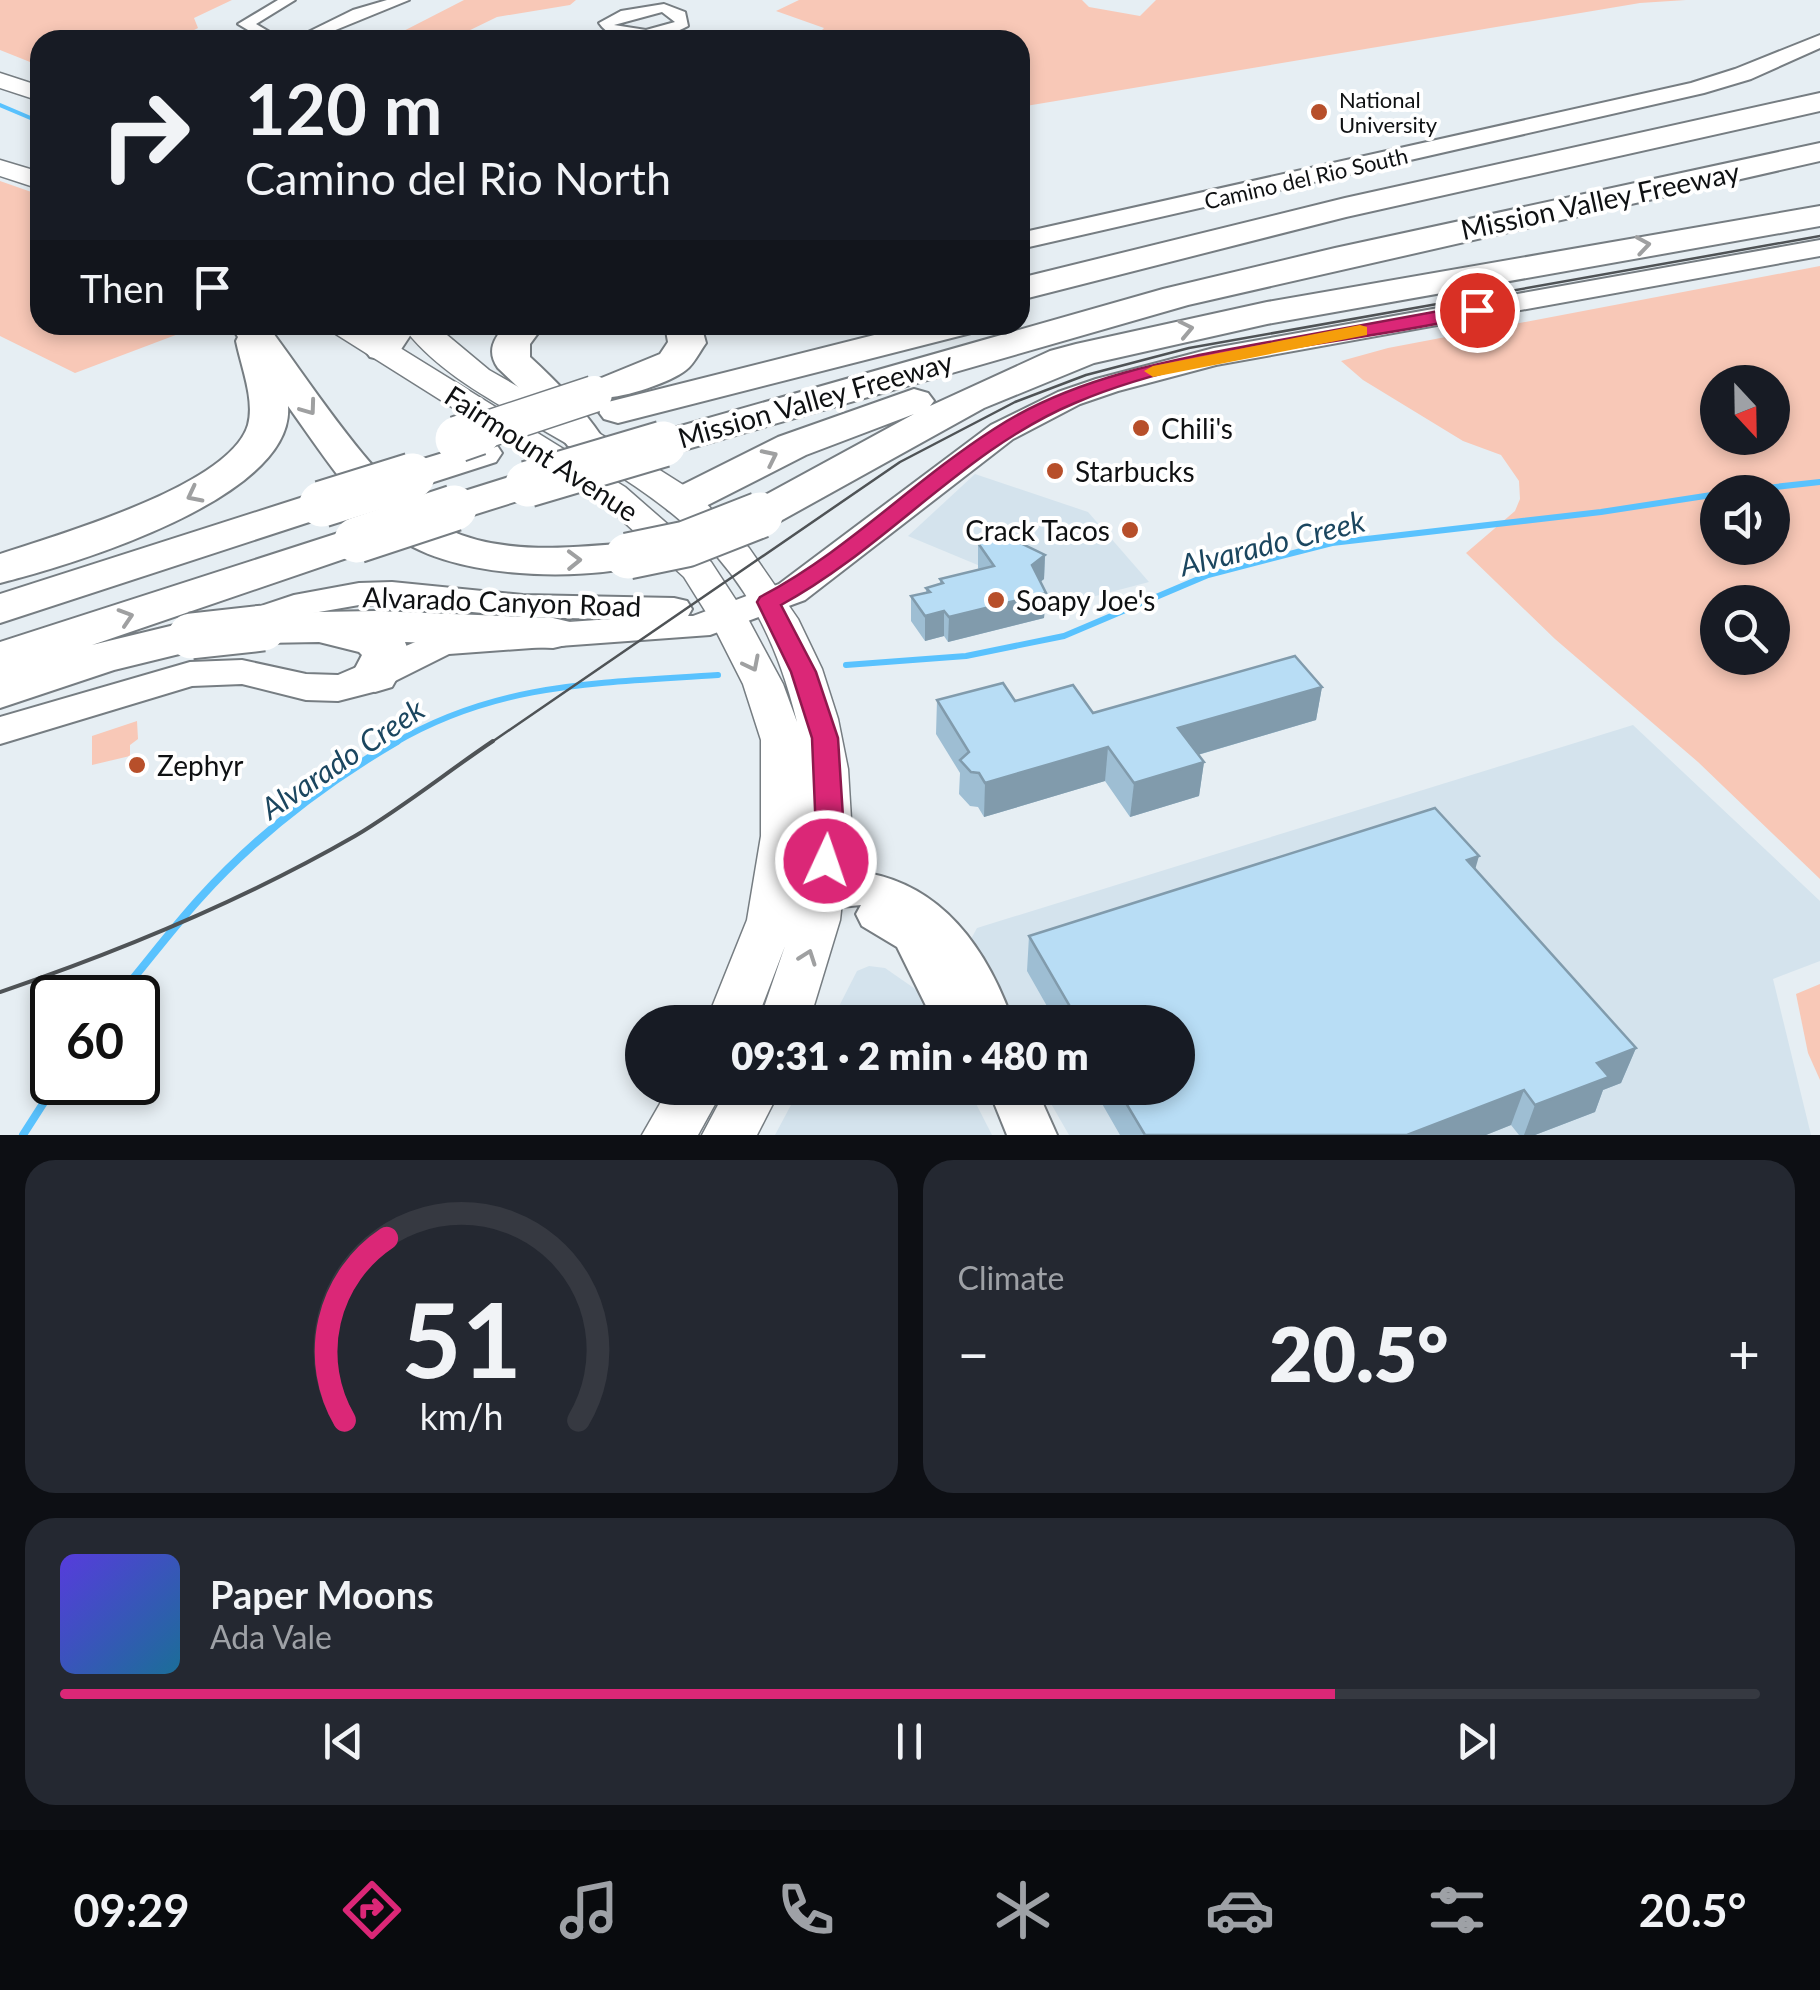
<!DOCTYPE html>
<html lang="en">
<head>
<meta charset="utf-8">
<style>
	:root { --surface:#171b24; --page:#242831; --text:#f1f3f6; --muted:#9ea1a6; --line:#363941; --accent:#db2777 }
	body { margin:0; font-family:Lato,sans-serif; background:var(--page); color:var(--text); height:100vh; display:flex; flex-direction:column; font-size:38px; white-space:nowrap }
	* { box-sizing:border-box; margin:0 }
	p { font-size:32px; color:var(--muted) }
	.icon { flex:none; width:55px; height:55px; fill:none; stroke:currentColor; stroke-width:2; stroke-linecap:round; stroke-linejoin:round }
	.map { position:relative; height:1135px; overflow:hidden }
	.drawer { display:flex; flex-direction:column; gap:25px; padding:25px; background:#0d0f14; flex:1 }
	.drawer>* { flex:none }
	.banner { position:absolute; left:30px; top:30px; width:1000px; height:305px; border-radius:30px; box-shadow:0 5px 15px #0003; background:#171b24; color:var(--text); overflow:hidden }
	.needle { width:65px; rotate:158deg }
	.tools { position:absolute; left:1700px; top:365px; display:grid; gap:20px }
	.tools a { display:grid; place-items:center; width:90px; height:90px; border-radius:50%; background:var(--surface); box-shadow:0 5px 15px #0003; font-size:50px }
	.speed { position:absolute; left:30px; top:975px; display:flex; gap:20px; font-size:50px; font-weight:700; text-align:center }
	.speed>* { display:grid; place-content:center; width:130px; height:130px; border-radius:50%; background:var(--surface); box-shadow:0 5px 15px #0003; line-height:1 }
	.speed .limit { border:5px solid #111; border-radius:15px; background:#fff; color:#111 }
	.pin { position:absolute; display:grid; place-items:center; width:85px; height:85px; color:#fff; margin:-42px; border:5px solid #fff; border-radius:50%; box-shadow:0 2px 10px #0007 }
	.me { position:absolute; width:110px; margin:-55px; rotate:3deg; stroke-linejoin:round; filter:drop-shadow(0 0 8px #0008) }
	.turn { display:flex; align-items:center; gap:35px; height:210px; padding:0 50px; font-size:45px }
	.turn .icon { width:130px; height:130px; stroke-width:2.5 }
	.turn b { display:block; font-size:70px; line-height:85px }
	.then { display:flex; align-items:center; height:95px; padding:0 50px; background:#0003; gap:20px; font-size:38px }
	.big { font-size:75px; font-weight:800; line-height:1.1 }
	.drawer .tile { flex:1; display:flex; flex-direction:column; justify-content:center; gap:15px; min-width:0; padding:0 35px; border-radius:30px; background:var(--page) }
	.drawer .dial { align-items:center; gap:0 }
	.dial svg { height:260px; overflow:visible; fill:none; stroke:var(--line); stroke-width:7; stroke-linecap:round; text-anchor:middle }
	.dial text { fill:var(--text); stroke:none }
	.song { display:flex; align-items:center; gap:30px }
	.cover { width:120px; height:120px; border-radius:15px; background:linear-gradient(135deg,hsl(250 70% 55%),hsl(200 70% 35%)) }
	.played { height:10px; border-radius:5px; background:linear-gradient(90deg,var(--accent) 75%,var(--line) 75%) }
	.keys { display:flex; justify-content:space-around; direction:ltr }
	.heat { display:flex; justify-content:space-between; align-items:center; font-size:55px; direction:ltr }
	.drawer .tiles { flex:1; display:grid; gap:25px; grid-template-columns:1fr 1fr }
	.tile:last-child { grid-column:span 2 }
	.trip { position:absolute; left:625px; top:1005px; width:570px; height:100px; border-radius:50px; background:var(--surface); box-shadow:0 5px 15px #0003; font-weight:800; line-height:100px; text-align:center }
	.dock { display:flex; height:160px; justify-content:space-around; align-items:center; background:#090b0e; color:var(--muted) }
	.dock .icon { width:70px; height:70px }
	.dock .current { color:var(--accent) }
	.dock b { font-size:45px; color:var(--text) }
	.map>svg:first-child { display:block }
	.built { fill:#d4e3ed }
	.green { fill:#f8c8b7; fill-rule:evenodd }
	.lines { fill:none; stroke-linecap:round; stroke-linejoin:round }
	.stream-far2 { stroke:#59c2fe; stroke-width:4 }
	.stream-far1 { stroke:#59c2fe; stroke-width:6 }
	.stream { stroke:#59c2fe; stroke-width:8 }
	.street-casing { stroke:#767d82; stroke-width:4 }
	.secondary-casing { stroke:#767d82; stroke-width:4 }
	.primary-casing { stroke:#767d82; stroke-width:3 }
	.highway-casing { stroke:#767d82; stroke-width:4 }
	.street { fill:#fff; fill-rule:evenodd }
	.secondary { fill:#fff; fill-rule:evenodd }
	.primary { fill:#fff; fill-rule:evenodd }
	.highway { fill:#fff; fill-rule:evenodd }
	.tram-far1 { stroke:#4f5356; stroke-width:2.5 }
	.tram { stroke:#4f5356; stroke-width:4 }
	.highway-bridge-far1-casing { stroke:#767d82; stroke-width:39; stroke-linecap:butt }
	.highway-bridge-casing { stroke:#767d82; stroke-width:49; stroke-linecap:butt }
	.highway-bridge-far1 { stroke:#fff; stroke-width:36 }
	.highway-bridge { stroke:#fff; stroke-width:45 }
	.wall { fill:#9ebed3 }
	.shaded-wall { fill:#819bac }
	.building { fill:#b8ddf5; stroke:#819bac; stroke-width:2.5 }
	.oneway { stroke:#9fa0a1 }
	.route { fill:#db2777; stroke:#8e194d; stroke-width:2.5 }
	.slow { fill:#f59e0b }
	.poi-dot { fill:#b74f2a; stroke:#fff; stroke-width:4 }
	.labels { text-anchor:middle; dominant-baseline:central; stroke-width:8; stroke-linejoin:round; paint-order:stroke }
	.far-poi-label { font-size:22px; fill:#0f1113; stroke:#fff; text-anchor:start }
	.far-street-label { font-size:22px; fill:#0f1113; stroke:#fff }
	.street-label { font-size:28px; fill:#0f1113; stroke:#fff }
	.poi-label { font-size:28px; fill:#0f1113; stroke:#fff; text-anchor:start }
	.water-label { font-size:30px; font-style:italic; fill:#1b465f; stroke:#fff }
</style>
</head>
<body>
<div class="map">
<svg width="1820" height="1135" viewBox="0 0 1820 1135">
	<rect width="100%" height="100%" fill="#e6eef3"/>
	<!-- built -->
	<g class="built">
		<polygon points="975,474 1088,512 1149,582 1069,603 908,536"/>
		<polygon points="1633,725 1820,901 1820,961 1773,979 1811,1135 1069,1135 1042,1088 1178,1088 1178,1022 1006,1022 976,969 971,939 977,928"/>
		<polygon points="869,966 885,968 921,993 935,1022 831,1022 857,971"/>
		<polygon points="800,1088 968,1088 992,1135 775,1135"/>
	</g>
	<!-- green -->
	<g class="green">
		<polygon points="0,0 232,0 194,18 198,28 175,40 40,40 40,66 0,50"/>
		<polygon points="464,0 576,0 570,5 497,17 462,34 461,40 386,40"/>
		<polygon points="799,0 1082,0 1089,7 1140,16 1156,0 1686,0 1640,3 1020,107 1020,40 812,40 824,28 776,11"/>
		<polygon points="0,181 40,195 40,325 174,325 181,333 75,373 0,336"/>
		<path d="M1820 266V879L1698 762 1555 639 1466 553 1515 511 1520 499 1519 481 1501 455 1463 441 1363 380 1341 361 1388 348ZM1772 382V438H1718V382ZM1772 492V548H1718V492ZM1772 602V658H1718V602Z"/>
		<polygon points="137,721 138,739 130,745 130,756 92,765 92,736"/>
		<polygon points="1820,984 1820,1080 1808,1053 1796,994"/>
	</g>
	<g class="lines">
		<!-- stream-far2 -->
		<polyline class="stream-far2" points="0,105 40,122"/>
		<!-- stream-far1 -->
		<g class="stream-far1">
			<polyline points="1729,492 1820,482"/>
			<polyline points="846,665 966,656 1064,636 1208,575 1332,543 1601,512 1718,494"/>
			<path d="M393 744C498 682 600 683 718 675"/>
		</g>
		<!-- stream -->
		<g class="stream">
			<path d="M117 998C145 965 171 930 200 898 256 836 325 783 397 741"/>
			<polyline points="23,1135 57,1082"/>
		</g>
		<defs>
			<g id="street">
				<polygon points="278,0 295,0 256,24 283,40 265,40 238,24"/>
				<polygon points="387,0 409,0 311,40 292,40 353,10"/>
				<path d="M664 4 685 12 688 26C665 39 616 49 599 23L621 11ZM662 12 675 22 646 30 614 25Z"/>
			</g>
			<g id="secondary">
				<polygon points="1820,35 1820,48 1751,79 1704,93 1020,249 1020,233 1691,83 1735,69"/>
				<polygon points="1820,240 1820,256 1216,365 1118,391 1080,404 1013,439 805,600 710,635 449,654 373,692 338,701 306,700 242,684 192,686 0,744 0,717 190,662 242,660 306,674 338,675 441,631 611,619 523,617 392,604 359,605 313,613 232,640 219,636 214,628 219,620 294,595 359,583 392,582 523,595 674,598 687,601 692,609 688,616 693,616 779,584 991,425 1058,392 1096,379 1214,348"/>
				<path d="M854 871C939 880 986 946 1013 1022H934L897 947 862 926 856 914 861 905 800 911 784 906 778 894 784 882Z"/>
				<polygon points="988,1088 1036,1088 1057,1135 1007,1135"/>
			</g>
			<g id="primary">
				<polygon points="0,73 40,86 40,101 0,88"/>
				<polygon points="0,160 40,172 40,189 0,176"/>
				<path d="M327 325H363L625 487 711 562 747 617 783 684 797 722C755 549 665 500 522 418 480 394 430 365 402 325H435L489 370 628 450 696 493 749 548 798 619 822 669 838 719 848 769 851 819 840 920 809 1022H759L785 946 756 1022H706L747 920 761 836V740L743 684 709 617 684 577 601 501 331 331Z"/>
				<polygon points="669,1088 724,1088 698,1135 642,1135"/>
				<polygon points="727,1088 781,1088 757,1135 702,1135"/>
			</g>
			<g id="highway">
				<polygon points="1820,93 1820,111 1346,217 1020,300 1020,278 1345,198"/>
				<polygon points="1820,143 1820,161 1188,305 663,456 649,453 643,444 649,435 1163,289 1335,248"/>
				<polygon points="1820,206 1820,226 1267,324 1094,363 984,408 775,524 760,528 745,524 738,515 745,506 914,414 806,455 698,510 683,514 668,510 662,501 668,492 778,437 914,389 928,393 934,401 930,406 1050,351 1076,344 1267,302"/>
				<path d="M230 325H267C312 384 382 498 447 529 501 555 570 548 628 543L644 547 650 556 644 565C576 582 446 579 390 532 350 498 318 448 288 406 295 498 72 565 0 583V554C57 535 230 486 248 425 255 400 241 366 236 341L238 337Z"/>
				<polygon points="381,325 417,325 396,357 383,360 370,357 364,349"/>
				<path d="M506 325H544L530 344V357C557 382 581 406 602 437L596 446 582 449 568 446 540 408 498 368C486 351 494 338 506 325Z"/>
				<path d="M665 325H701L706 343C700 351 694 364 686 370 670 383 614 402 594 397L589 389 594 381 660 354 668 342Z"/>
				<polygon points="914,325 976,325 971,333 618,423 604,419 598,411 604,403"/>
				<polygon points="482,441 496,444 502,453 496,462 412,489 397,485 391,476 397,467"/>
				<polygon points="528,471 543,475 549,484 543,493 454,521 439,517 433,508 439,499"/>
				<polygon points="322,491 337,495 343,504 337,513 0,623 0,594"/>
				<polygon points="357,527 373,531 379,540 373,549 92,645 191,621 208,625 215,636 208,647 114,670 0,708 0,642"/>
				<polygon points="375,611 553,618 570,622 577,633 570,644 553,648 405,642 410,655 392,687 375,692 358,687 351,676 362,655 359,652 319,642 263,643 246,639 239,628 246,617 263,613"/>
			</g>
		</defs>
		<!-- street casing -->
		<use href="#street" class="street-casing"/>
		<!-- secondary casing -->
		<use href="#secondary" class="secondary-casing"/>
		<!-- primary casing -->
		<use href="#primary" class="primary-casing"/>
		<!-- highway casing -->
		<use href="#highway" class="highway-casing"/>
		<!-- street -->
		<use href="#street" class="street"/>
		<!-- secondary -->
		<use href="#secondary" class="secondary"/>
		<!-- primary -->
		<use href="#primary" class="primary"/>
		<!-- highway -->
		<use href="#highway" class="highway"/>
		<!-- tram-far1 -->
		<polyline class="tram-far1" points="489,744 900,462 1015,402 1086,375 1189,348 1820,236"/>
		<!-- tram -->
		<path class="tram" d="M0 992C123 950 242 901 355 836 402 808 447 772 493 741"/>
		<defs>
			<polyline id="highway-bridge-far1" points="470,435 594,394"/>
			<g id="highway-bridge">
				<polyline points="458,439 478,432"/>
				<polyline points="528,484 663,444"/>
				<polyline points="322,504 412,476"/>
				<polyline points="357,540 454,508"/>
				<polyline points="628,556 686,544 760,515"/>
				<polyline points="191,636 263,628"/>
			</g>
		</defs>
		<!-- highway-bridge-far1 casing -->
		<use href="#highway-bridge-far1" class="highway-bridge-far1-casing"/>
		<!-- highway-bridge casing -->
		<use href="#highway-bridge" class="highway-bridge-casing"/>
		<!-- highway-bridge-far1 -->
		<use href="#highway-bridge-far1" class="highway-bridge-far1"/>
		<!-- highway-bridge -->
		<use href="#highway-bridge" class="highway-bridge"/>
	</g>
	<!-- wall -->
	<g class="wall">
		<polygon points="978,543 1045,555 1044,579 1040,582 1046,593 1044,618 948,642 944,636 925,641 911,621 911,596 926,593 926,588 940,584 940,579 979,570 978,568"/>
		<polygon points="1322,687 1316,720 1198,755 1204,762 1199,796 1130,817 1105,781 984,817 978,807 970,806 959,794 960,773 936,734 937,700 1015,701 1093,713"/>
		<polygon points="1475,869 1636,1048 1621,1083 1603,1090 1595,1112 1535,1135 1519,1135 1511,1125 1486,1135 1120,1135 1093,1088 1178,1088 1178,1022 1056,1022 1027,971 1029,936"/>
	</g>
	<!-- shaded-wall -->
	<g class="shaded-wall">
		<polygon points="1045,555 1044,579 1030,590 1032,565"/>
		<polygon points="1046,593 1044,618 948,642 949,617"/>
		<polygon points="944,611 944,636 925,641 925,616"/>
		<polygon points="1322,687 1316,720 1173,762 1178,728"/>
		<polygon points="1108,747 1105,781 984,817 985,783"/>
		<polygon points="1204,762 1199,796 1130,817 1134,783"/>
		<polygon points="1479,856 1469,891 1467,860"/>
		<polygon points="1636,1048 1621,1083 1603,1090 1595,1112 1535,1135 1524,1135 1535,1105 1597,1063"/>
		<polygon points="1524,1090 1511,1125 1486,1135 1407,1135"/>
	</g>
	<!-- building -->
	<g class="building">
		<polygon points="996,531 1045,555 1032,565 1046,593 949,617 944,611 925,616 911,596 930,592 926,588 943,583 940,579 994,566 978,543"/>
		<polygon points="1295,656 1322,687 1178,728 1204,762 1134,783 1108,747 985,783 979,773 971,772 960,760 969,752 937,700 1003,683 1015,701 1073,685 1093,713"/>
		<polygon points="1435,808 1479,856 1467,860 1636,1048 1597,1063 1609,1077 1535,1105 1524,1090 1407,1135 1145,1135 1117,1088 1178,1088 1178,1022 1079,1022 1029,936"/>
	</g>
	<!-- one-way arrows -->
	<defs><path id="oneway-chevron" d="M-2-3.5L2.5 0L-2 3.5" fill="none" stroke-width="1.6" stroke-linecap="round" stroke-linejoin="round" transform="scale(2.5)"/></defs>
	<g class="oneway">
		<use href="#oneway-chevron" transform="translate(1643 245) rotate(-9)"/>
		<use href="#oneway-chevron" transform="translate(1186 329) rotate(-12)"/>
		<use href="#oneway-chevron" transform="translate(309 408) rotate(54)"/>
		<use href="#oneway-chevron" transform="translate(770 457) rotate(-26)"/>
		<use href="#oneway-chevron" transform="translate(194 495) rotate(153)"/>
		<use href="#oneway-chevron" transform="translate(574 560) rotate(-1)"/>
		<use href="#oneway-chevron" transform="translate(126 617) rotate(-18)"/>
		<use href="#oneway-chevron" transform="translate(752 664) rotate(63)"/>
		<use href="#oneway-chevron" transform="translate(808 957) rotate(-70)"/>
	</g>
	<!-- route -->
	<path class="route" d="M1477 304 1486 310 1484 314C1349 346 1204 348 1075 403 965 449 886 548 781 605L816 672 838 738 844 833 836 868 826 871 816 868 812 861 816 833 812 738 791 672 757 602 760 597C846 552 913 481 994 429 1076 375 1181 358 1275 341 1343 329 1410 316 1477 304Z"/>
	<!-- slow -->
	<polygon class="slow" points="1360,325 1367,327 1367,335 1153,377 1144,371 1153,366"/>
	<!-- markers -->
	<g class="poi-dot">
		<circle cx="1319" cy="112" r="10"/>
		<circle cx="1141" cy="428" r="10"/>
		<circle cx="1055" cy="471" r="10"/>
		<circle cx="1130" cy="530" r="10"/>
		<circle cx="996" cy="600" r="10"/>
		<circle cx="137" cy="765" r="10"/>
	</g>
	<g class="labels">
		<!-- far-poi labels -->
		<g class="far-poi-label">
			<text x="1339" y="99">National<tspan x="1339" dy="25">University</tspan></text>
		</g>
		<!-- far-street labels -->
		<g class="far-street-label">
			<text transform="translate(1306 178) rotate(-13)">Camino del Rio South</text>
		</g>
		<!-- street labels -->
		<g class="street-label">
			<text transform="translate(1600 200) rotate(-12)">Mission Valley Freeway</text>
			<text transform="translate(815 399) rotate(-16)">Mission Valley Freeway</text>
			<text transform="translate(542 453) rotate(33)">Fairmount Avenue</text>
			<text transform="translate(502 601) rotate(2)">Alvarado Canyon Road</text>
		</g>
		<!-- poi labels -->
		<g class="poi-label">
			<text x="1161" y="428">Chili's</text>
			<text x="1075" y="471">Starbucks</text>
			<text x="1110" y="530" text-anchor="end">Crack Tacos</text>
			<text x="1016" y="600">Soapy Joe's</text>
			<text x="157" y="765">Zephyr</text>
		</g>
		<!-- water labels -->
		<g class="water-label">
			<text transform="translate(1272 542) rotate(-14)">Alvarado Creek</text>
			<text transform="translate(342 758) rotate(-34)">Alvarado Creek</text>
		</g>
	</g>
</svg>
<div class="tools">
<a><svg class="needle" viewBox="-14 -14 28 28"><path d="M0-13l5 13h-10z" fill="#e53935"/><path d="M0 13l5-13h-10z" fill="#9ea1a6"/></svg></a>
<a><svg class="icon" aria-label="sound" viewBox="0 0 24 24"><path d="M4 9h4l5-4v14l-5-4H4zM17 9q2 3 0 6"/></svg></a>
<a><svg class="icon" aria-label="search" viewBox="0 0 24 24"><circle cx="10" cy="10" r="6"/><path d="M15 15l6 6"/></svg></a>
</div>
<div class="speed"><div class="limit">60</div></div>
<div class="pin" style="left:1477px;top:310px;background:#d93025"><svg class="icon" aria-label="arrive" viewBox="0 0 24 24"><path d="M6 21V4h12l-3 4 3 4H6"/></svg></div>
<svg class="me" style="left:826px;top:861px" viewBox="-20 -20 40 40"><circle r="17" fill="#db2777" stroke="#fff" stroke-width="3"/><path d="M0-11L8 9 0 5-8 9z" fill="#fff"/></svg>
<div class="trip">09:31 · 2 min · 480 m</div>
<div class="banner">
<div class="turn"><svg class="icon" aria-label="right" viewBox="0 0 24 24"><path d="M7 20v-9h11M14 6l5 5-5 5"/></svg><div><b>120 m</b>Camino del Rio North</div></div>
<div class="then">Then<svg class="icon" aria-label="arrive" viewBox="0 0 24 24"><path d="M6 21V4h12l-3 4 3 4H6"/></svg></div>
</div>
</div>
<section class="drawer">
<div class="tiles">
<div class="tile dial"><svg viewBox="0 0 100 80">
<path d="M14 69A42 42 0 1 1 86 69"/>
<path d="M14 69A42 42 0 0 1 27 13" stroke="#db2777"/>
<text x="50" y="56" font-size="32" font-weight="700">51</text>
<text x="50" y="72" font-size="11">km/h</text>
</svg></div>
<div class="tile"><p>Climate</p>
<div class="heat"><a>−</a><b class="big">20.5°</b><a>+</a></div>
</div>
<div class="tile">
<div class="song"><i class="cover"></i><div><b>Paper Moons</b><p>Ada Vale</p></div></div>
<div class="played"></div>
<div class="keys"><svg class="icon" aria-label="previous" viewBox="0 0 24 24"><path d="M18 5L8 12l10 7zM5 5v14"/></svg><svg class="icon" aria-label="pause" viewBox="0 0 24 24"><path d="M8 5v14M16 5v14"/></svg><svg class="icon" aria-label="next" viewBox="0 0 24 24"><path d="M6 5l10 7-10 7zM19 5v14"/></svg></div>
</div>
</div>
</section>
<nav class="dock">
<b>09:29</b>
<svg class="icon current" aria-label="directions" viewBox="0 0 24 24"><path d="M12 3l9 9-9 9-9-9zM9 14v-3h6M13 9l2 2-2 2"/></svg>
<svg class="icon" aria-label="music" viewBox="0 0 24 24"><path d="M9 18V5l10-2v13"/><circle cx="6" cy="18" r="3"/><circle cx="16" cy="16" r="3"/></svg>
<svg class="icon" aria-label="phone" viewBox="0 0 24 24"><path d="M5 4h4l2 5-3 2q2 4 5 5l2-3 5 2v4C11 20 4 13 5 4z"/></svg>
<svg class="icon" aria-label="climate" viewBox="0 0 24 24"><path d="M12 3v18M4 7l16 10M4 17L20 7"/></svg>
<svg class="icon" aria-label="car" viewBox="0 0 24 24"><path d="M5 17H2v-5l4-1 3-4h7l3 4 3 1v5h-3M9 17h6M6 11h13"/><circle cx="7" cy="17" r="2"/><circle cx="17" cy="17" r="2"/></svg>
<svg class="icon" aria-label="filters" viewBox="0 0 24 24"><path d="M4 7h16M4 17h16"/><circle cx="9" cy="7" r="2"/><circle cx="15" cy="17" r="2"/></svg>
<b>20.5°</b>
</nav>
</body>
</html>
